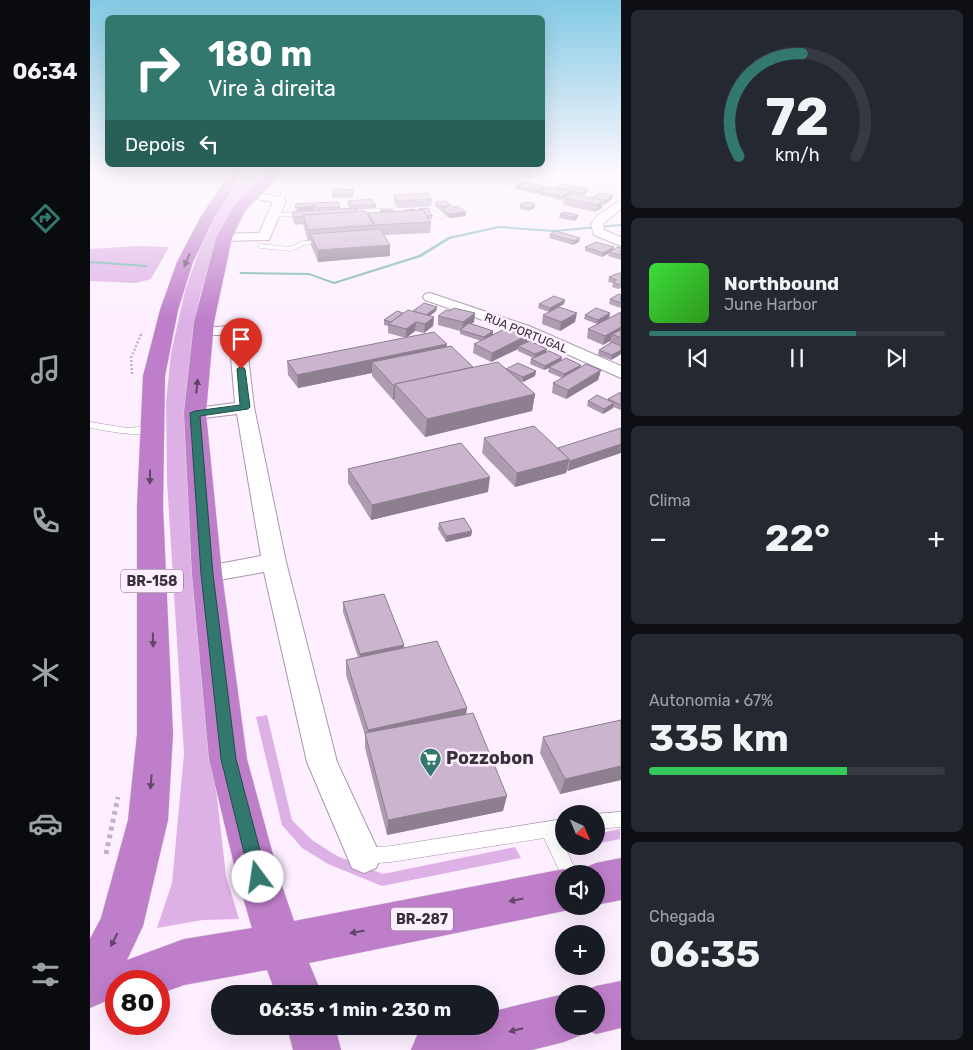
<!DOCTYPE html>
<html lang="pt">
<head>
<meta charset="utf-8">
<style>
	:root { --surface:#171b24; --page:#242831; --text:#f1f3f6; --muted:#9ea1a6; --line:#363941; --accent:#32786e }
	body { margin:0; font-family:Rubik,sans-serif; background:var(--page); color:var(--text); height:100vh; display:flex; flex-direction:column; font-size:19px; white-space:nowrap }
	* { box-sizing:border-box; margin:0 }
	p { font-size:16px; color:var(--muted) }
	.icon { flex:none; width:28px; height:28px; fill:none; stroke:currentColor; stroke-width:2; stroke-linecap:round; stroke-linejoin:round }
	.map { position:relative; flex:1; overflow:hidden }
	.panel { display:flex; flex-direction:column; gap:10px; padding:10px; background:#0d0f14; width:352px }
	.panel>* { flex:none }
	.banner { position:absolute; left:15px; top:15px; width:440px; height:152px; border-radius:8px; box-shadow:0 5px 20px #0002; background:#32786e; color:#fff; overflow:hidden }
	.needle { width:32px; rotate:136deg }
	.tools { position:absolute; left:465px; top:805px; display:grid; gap:10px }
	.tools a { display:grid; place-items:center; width:50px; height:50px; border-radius:50%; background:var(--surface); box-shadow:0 5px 20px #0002; font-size:25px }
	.speed { position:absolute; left:15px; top:970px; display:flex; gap:10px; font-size:25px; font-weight:700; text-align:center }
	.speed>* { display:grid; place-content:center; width:65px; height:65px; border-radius:50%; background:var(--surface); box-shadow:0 5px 20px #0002; line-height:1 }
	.speed .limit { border:8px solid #d22; background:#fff; color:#111 }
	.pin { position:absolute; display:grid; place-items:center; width:42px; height:42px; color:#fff; margin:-51px -21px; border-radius:50% 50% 50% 0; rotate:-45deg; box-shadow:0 0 5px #0007 }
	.pin .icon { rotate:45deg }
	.me { position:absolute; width:55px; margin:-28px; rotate:346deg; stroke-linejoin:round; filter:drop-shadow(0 0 4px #0008) }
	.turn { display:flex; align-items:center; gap:18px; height:105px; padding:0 20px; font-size:22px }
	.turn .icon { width:65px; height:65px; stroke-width:2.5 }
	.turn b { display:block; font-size:35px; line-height:42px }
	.then { display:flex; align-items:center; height:48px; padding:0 20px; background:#0003; gap:10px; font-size:19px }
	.big { font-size:38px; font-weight:700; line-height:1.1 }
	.panel .tile { flex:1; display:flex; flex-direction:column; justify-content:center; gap:8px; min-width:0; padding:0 18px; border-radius:8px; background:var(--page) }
	.panel .dial { align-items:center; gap:0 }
	.dial svg { height:130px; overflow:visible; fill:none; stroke:var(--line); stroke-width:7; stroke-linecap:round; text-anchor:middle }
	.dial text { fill:var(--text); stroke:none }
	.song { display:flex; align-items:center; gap:15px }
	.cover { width:60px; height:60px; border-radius:8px; background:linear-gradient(135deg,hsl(120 70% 55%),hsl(110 70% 35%)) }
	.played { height:5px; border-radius:2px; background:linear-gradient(90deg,var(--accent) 70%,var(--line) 70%) }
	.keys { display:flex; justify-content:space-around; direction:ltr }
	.heat { display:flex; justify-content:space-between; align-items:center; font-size:28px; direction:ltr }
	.charge { height:8px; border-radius:4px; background:linear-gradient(90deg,#34c759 67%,var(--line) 0) }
	.trip { position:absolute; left:121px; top:985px; width:288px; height:50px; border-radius:25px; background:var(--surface); box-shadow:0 5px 20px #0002; font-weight:700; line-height:50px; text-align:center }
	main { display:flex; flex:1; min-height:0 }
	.tabs { display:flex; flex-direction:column; width:90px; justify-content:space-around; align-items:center; background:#090b0e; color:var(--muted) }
	.tabs .icon { width:35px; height:35px }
	.tabs .selected { color:var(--accent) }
	.tabs b { font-size:22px; color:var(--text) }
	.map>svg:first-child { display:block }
	.green { fill:#deb1e6 }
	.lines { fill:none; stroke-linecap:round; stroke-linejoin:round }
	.stream { fill:#74b4ad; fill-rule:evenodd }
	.lane-casing { stroke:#ac96af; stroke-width:1 }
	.street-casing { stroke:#ac96af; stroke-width:2 }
	.highway-casing { stroke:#dbdadc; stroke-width:1 }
	.path-far1 { stroke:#bfb3c1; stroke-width:2.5; stroke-dasharray:2 2; stroke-linecap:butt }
	.path { stroke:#bfb3c1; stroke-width:5; stroke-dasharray:4 4; stroke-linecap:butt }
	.lane { fill:#fff; fill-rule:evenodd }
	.street { fill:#fff; fill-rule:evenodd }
	.highway { fill:#bf7eca; fill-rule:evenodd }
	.wall { fill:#ae9bb1 }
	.shaded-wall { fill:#8d7e90 }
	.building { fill:#cab4ce; stroke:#8d7e90 }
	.oneway { fill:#614765 }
	.route { fill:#32786e; stroke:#204e48 }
	.labels { text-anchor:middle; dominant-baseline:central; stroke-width:5; stroke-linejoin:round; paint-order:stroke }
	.far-street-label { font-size:12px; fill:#39303a; stroke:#fdefff }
	.shield { fill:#fdefff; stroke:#746975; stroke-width:1 }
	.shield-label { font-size:14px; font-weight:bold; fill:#39303a }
	.near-poi-label { font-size:18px; font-weight:bold; fill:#39303a; stroke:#fdefff; text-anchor:start }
</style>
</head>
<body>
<main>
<nav class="tabs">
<b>06:34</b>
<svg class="icon selected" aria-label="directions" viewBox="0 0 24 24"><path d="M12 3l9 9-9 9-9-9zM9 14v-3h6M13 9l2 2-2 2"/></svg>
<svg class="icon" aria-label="music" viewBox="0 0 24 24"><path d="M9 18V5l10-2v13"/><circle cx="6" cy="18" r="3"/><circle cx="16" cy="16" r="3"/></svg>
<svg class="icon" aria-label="phone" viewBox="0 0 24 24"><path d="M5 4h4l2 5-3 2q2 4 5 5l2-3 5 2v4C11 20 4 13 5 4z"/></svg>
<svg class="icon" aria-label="climate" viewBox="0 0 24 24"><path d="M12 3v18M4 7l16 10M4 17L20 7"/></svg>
<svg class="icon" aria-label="car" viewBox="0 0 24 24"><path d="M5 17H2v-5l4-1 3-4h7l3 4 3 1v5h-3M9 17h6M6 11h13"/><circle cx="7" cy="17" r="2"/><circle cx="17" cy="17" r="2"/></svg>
<svg class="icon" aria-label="filters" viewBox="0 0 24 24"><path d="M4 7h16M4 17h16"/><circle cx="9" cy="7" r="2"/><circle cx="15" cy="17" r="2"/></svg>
</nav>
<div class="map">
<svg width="531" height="1050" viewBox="0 0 531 1050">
	<rect width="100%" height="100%" fill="#fdefff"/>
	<!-- green -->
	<g class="green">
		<polygon points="155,173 180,173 125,248 111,292 103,328 100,372 121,746 136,876 149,919 113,920 67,928 82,883 94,754 77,481 76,403 81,353 95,291 110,248 131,206"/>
		<polygon points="47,246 79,247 61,279 46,283 0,281 0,249"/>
		<polygon points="177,715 202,820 222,840 247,856 293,874 425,847 431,858 292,886 238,864 212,848 192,825 166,717"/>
		<polygon points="530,829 530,839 506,844 506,834"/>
	</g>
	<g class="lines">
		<!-- stream -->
		<g class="stream">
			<polygon points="531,224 531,226 464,232 409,228 360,239 331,257 244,284 219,275 151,274 149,273 151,272 219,273 244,282 329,255 358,237 409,226 464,230"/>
			<polygon points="0,261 56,265 58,266 56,267 0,263"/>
		</g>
		<defs>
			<g id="lane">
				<polygon points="202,173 208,173 192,201 188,201"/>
				<polygon points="336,207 355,217 350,218 335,211 261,214 258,212 261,210"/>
				<polygon points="218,212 220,213 220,215 183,217 180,215 183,213"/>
				<polygon points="236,239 239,241 238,242 214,245 201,251 170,248 167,246 170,244 200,247 213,241"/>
				<path d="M0 422 37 428 61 426 66 429C53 440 16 430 0 428Z"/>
				<polygon points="531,812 531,827 506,829 506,814"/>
				<polygon points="474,819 474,835 470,835 487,874 474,874 474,880 454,838 301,862 275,864 269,862 267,856 269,850 275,848 301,846"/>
			</g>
			<g id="street">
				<polygon points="161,192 190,197 196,200 179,240 129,241 128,238 129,235 134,234 169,233 183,202 157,197 155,195 157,193"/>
				<polygon points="531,200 531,209 513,224 514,230 531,237 531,246 504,235 501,224 508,215"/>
				<polygon points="340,293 439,326 531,366 531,378 427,332 335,300 333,297 335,294"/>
				<polygon points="147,325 153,327 155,330 164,407 196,562 247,762 291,857 286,868 274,873 262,868 217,762 174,572 117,582 108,580 105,574 108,568 117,566 171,556 147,414 105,419 98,417 96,413 98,409 145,403 139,335 107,335 105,332 107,329"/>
			</g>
			<g id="highway">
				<polygon points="140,173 153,173 124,218 103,262 88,310 75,376 73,507 83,734 78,820 53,926 37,960 94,939 162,928 147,877 119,759 102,574 94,413 104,322 126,238 143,207 156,192 178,173 192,173 155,211 142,238 124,322 116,413 132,574 157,759 189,877 204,921 474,869 486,874 474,874 474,906 486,906 474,911 219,963 232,994 186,994 177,970 94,985 69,994 69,981 26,981 26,998 22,989 16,1001 0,1008 0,939 11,918 38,820 47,734 47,507 53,376 70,310 87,262 110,218"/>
				<polygon points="531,858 531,900 506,905 506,874 489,874 491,869 506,863"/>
				<polygon points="531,981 531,1028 506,1034 493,1028 491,1035 474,1042 442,1050 321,1050 328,1033 343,1026 400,1026 400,1012 474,994 474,1026 506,1026 506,994 489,993 506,986"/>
				<polygon points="197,1026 245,1026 251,1050 203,1050"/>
			</g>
		</defs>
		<!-- lane casing -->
		<use href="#lane" class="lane-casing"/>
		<!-- street casing -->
		<use href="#street" class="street-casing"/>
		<!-- highway casing -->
		<use href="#highway" class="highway-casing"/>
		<!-- path-far1 -->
		<polyline class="path-far1" points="42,374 41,358 52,332"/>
		<!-- path -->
		<polyline class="path" points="16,854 28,797"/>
		<!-- lane -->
		<use href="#lane" class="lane"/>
		<!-- street -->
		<use href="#street" class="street"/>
		<!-- highway -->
		<use href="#highway" class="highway"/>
	</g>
	<!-- wall -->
	<g class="wall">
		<polygon points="425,186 455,186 455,189 465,189 466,187 498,189 497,193 492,196 502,198 522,199 514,205 512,204 512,208 505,212 473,205 474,198 471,200 450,195 451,192 448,194 425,189"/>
		<polygon points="242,194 264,194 262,198 242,198"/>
		<polygon points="304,195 342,199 341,206 308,208 304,202"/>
		<polygon points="258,201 286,205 286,208 266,210 267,212 278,216 278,213 290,212 290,210 304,211 325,210 342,215 342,219 339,219 341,222 340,233 294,235 300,256 228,262 221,245 221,240 218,241 213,224 205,225 203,219 202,212 226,210 225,208 225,210 207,211 205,208 205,204 224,206 224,203 250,207 250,209 260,208 258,205"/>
		<polygon points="345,202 376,212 376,216 359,218 345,206"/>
		<polygon points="445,204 444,208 439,211 430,209 430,205"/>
		<polygon points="470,214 488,215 487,219 483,221 469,218"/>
		<polygon points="460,234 489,242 483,245 459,238"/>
		<polygon points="495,247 523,250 531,248 531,260 518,256 519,253 512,257 495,251"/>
		<polygon points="529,273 531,288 528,289 522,287 523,283 518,282 519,277"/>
		<polygon points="531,295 531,308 519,304 520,299"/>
		<polygon points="449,304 474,304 469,307 485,322 470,331 452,324 453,315 459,312 448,308"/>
		<polygon points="347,307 346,311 340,316 344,317 343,326 334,333 325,331 316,338 298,333 298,326 294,325 294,320 313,313"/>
		<polygon points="360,311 385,313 384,322 381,324 403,331 403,335 439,341 457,349 456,352 472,357 471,360 490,367 511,370 508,380 476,399 462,393 463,383 472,378 458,372 459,368 454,370 440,364 441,359 443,358 428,351 428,349 401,362 383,353 384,344 391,341 370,334 370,331 348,325 348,316"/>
		<polygon points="531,312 531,354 521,360 508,355 509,350 520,343 520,341 513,345 497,338 498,329"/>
		<polygon points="520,313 519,318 507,324 494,319 495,315"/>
		<polygon points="357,347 383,367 446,371 445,376 433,382 430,381 445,394 442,411 335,437 304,401 305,399 303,400 282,376 282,373 208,388 198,375 197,361"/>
		<polygon points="531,392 531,410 523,407 523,408 513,414 497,406 498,401 518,400 518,399"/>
		<polygon points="531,428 478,471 477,470 476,473 425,487 392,453 394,438 468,448"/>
		<polygon points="258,469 398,492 281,520 258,483"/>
		<polygon points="349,523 382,531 381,536 356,542 348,529"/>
		<polygon points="253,602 314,645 314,648 377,708 376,714 413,811 297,835 275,748 275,735 256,675 256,660 268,657 253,612"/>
		<polygon points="531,720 531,780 470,794 450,753 453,737"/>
	</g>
	<!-- shaded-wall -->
	<g class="shaded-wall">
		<polygon points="455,186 455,190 448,194 448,190"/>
		<polygon points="498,189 497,193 492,196 492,193"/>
		<polygon points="479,192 478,195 471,200 472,196"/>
		<polygon points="523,195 522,199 514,205 515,201"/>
		<polygon points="513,200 512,208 505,212 507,205"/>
		<polygon points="445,204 444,208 439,211 439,208"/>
		<polygon points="224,206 225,210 207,211 207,208"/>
		<polygon points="376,212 376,216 359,218 359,214"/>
		<polygon points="488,215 487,219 483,221 484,217"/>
		<polygon points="490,238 489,242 483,245 484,241"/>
		<polygon points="300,245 300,256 228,262 228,250"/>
		<polygon points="524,247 523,251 519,252 519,253 512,257 513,253"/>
		<polygon points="475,300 474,304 459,312 460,308"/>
		<polygon points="347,307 346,311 334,320 334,316"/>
		<polygon points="385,313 384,322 373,330 372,330 373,322"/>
		<polygon points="487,313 485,322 470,331 471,322"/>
		<polygon points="520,313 519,318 507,324 508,320"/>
		<polygon points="344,317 343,326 334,333 335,324"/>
		<polygon points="326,322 325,331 316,338 316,329"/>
		<polygon points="531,327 531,335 522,334 520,341 513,345 515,336"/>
		<polygon points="403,331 403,335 394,342 394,337"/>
		<polygon points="440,334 439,343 428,346 428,349 401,362 402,353"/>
		<polygon points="357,344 356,357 282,362 282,373 208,388 207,375"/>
		<polygon points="457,349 456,353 444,359 445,354"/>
		<polygon points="531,350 531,354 521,360 522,355"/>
		<polygon points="472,357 471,361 459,367 459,368 454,370 455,366"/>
		<polygon points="491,365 490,370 473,378 474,374"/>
		<polygon points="511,370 508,380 476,399 478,390"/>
		<polygon points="446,371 445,376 433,382 433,377"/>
		<polygon points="304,386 305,386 305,399 303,400"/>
		<polygon points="445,394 442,411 335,437 337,419"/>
		<polygon points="524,403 523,408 513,414 514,409"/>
		<polygon points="531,444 531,453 478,471 480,461"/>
		<polygon points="479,459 476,473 425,487 427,473"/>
		<polygon points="400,477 398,492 281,520 282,505"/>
		<polygon points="382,531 381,536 356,542 356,536"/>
		<polygon points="314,645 314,656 270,664 270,654"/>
		<polygon points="377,708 375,723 278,745 278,730"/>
		<polygon points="531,766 531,780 470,794 475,779"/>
		<polygon points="417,796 413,811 297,835 298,820"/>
	</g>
	<!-- building -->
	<g class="building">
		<polygon points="432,182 455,186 448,190 425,186"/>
		<polygon points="472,184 498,189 492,193 466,187"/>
		<polygon points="458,187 479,192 472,196 451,192"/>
		<polygon points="244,189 264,190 262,195 242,194"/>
		<polygon points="338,193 342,199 308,201 304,195"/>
		<polygon points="510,193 523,195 515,201 502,198"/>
		<polygon points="481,194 513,200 507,205 474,198"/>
		<polygon points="282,199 286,205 261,206 258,201"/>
		<polygon points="356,201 363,207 368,206 376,212 359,214 352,208 359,206 351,207 345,202"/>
		<polygon points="248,202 250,207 226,208 224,203"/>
		<polygon points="436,202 445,204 439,208 430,205"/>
		<polygon points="222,203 224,206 207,208 205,204"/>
		<polygon points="265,208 267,212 213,215 213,216 204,217 202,212"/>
		<polygon points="338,208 342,215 337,216 333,210 329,210 328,209"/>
		<polygon points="303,209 304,211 291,212 290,210"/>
		<polygon points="324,209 325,210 315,211 315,210"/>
		<polygon points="333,210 341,222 285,225 278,213"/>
		<polygon points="276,211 283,225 218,230 213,215"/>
		<polygon points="474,212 488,215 484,217 470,214"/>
		<polygon points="290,229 300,245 228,250 220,234"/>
		<polygon points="466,231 490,238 484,241 460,234"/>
		<polygon points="506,242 524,247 513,253 495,247"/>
		<polygon points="528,247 531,248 531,255 519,252"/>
		<polygon points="529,273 531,273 531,284 529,285 523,282 527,280 519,277"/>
		<polygon points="529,294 531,295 531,303 520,299"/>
		<polygon points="464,296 475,300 460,308 449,304"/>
		<polygon points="334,303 347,307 336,315 323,311"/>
		<polygon points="469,307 487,313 471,322 453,315"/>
		<polygon points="364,308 385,313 373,322 348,316 356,310 360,311"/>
		<polygon points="506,308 520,313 508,320 495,315"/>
		<polygon points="318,310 344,317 335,324 326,322 316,329 298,324"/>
		<polygon points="307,311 313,313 301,322 294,320"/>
		<polygon points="531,312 531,327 515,336 498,329"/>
		<polygon points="379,323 403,331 394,337 370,330"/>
		<polygon points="421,326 440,334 402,353 384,344"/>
		<polygon points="531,330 531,338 522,334"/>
		<polygon points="344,332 357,344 207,375 197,361"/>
		<polygon points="440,341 457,349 445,354 428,346"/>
		<polygon points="522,342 531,346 531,350 522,355 509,350"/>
		<polygon points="361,346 383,367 305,384 305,386 304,386 282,362"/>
		<polygon points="459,351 472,357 455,366 441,359"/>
		<polygon points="476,358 491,365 474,374 459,367"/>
		<polygon points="408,362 445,394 337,419 305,384"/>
		<polygon points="428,363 446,371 433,377 416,369"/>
		<polygon points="496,364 511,370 478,390 463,383"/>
		<polygon points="531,392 531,405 518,399"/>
		<polygon points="507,395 524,403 514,409 498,401"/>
		<polygon points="444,426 479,459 427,473 394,438"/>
		<polygon points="531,428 531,444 480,461 479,460 479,459 468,448"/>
		<polygon points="371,443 400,477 282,505 258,469"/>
		<polygon points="374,518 382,531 356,536 349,523"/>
		<polygon points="294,594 314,645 270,654 253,602"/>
		<polygon points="347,641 377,708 278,730 256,660"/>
		<polygon points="383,713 417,796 298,820 275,733"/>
		<polygon points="531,720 531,766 475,779 453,737"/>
	</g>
	<!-- one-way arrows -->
	<defs><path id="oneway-solid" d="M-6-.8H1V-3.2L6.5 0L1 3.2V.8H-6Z" transform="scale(1.25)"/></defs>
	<g class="oneway">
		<use href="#oneway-solid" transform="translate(97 260) rotate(113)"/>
		<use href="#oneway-solid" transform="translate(107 386) rotate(-84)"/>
		<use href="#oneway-solid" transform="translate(60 477) rotate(91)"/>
		<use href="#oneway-solid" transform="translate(63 640) rotate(89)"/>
		<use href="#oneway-solid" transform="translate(61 782) rotate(95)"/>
		<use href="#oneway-solid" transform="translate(426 900) rotate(169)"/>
		<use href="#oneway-solid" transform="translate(267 932) rotate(169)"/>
		<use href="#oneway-solid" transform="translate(24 940) rotate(117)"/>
		<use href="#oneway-solid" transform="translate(426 1030) rotate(166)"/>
	</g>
	<!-- sky -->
	<linearGradient id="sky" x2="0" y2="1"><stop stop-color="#83cae4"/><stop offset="0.54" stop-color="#fef8ff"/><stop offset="1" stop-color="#fef8ff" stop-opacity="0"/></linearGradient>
	<rect width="531" height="320" fill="url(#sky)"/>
	<!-- route -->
	<polygon class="route" points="151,366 155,369 160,407 158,409 110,416 123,574 146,759 177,877 174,883 168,885 162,883 160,877 131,759 111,574 100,413 105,411 150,405 147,369"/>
	<!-- icons -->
	<defs>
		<symbol id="supermarket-pin" viewBox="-11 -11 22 30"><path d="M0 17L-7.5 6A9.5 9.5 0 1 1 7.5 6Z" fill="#32786e" stroke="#fdefff"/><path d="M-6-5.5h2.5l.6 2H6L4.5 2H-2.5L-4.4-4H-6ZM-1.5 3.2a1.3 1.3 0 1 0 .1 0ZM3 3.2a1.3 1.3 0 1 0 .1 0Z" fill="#fff"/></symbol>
	</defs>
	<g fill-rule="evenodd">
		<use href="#supermarket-pin" x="328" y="746" width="25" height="34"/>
	</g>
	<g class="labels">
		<!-- far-street labels -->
		<g class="far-street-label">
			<text transform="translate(436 333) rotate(22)">RUA PORTUGAL</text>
		</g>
		<!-- shield labels -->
		<g class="shield">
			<rect x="31" y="569.5" width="62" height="23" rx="4"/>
			<rect x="301" y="907.5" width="62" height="23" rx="4"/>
		</g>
		<g class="shield-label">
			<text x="62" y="581">BR-158</text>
			<text x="332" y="919">BR-287</text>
		</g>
		<!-- near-poi labels -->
		<g class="near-poi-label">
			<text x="356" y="758">Pozzobon</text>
		</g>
	</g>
</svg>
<div class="tools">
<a><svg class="needle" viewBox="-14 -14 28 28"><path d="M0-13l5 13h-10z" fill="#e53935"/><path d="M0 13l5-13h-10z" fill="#9ea1a6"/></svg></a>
<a><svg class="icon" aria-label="sound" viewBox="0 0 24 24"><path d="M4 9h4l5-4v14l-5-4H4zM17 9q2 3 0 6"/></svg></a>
<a>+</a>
<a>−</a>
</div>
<div class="speed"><div class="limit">80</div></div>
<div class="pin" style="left:151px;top:369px;background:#d93025"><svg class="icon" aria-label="arrive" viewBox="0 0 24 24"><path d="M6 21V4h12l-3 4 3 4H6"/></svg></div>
<svg class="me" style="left:168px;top:877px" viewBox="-20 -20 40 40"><circle r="19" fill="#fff"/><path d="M0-13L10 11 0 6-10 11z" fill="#32786e"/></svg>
<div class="trip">06:35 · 1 min · 230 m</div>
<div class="banner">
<div class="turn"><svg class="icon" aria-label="right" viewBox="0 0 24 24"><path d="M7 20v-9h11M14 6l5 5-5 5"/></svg><div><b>180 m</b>Vire à direita</div></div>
<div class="then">Depois<svg class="icon" aria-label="left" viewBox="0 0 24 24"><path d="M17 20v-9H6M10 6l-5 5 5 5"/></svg></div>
</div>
</div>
<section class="panel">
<div class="tile dial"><svg viewBox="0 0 100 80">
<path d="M14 69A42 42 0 1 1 86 69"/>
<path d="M14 69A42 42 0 0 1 53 6" stroke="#32786e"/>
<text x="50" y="56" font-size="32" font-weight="700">72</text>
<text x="50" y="72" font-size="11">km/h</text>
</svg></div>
<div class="tile">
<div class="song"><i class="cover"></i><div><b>Northbound</b><p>June Harbor</p></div></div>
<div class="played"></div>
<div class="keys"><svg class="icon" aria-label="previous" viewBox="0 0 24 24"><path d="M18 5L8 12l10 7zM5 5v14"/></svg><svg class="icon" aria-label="pause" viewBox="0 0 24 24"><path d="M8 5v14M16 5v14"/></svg><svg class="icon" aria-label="next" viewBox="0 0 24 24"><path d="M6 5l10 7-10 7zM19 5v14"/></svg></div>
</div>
<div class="tile"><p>Clima</p>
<div class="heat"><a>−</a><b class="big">22°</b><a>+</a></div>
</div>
<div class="tile"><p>Autonomia · 67%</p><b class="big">335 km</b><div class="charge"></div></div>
<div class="tile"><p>Chegada</p><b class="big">06:35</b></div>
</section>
</main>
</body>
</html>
